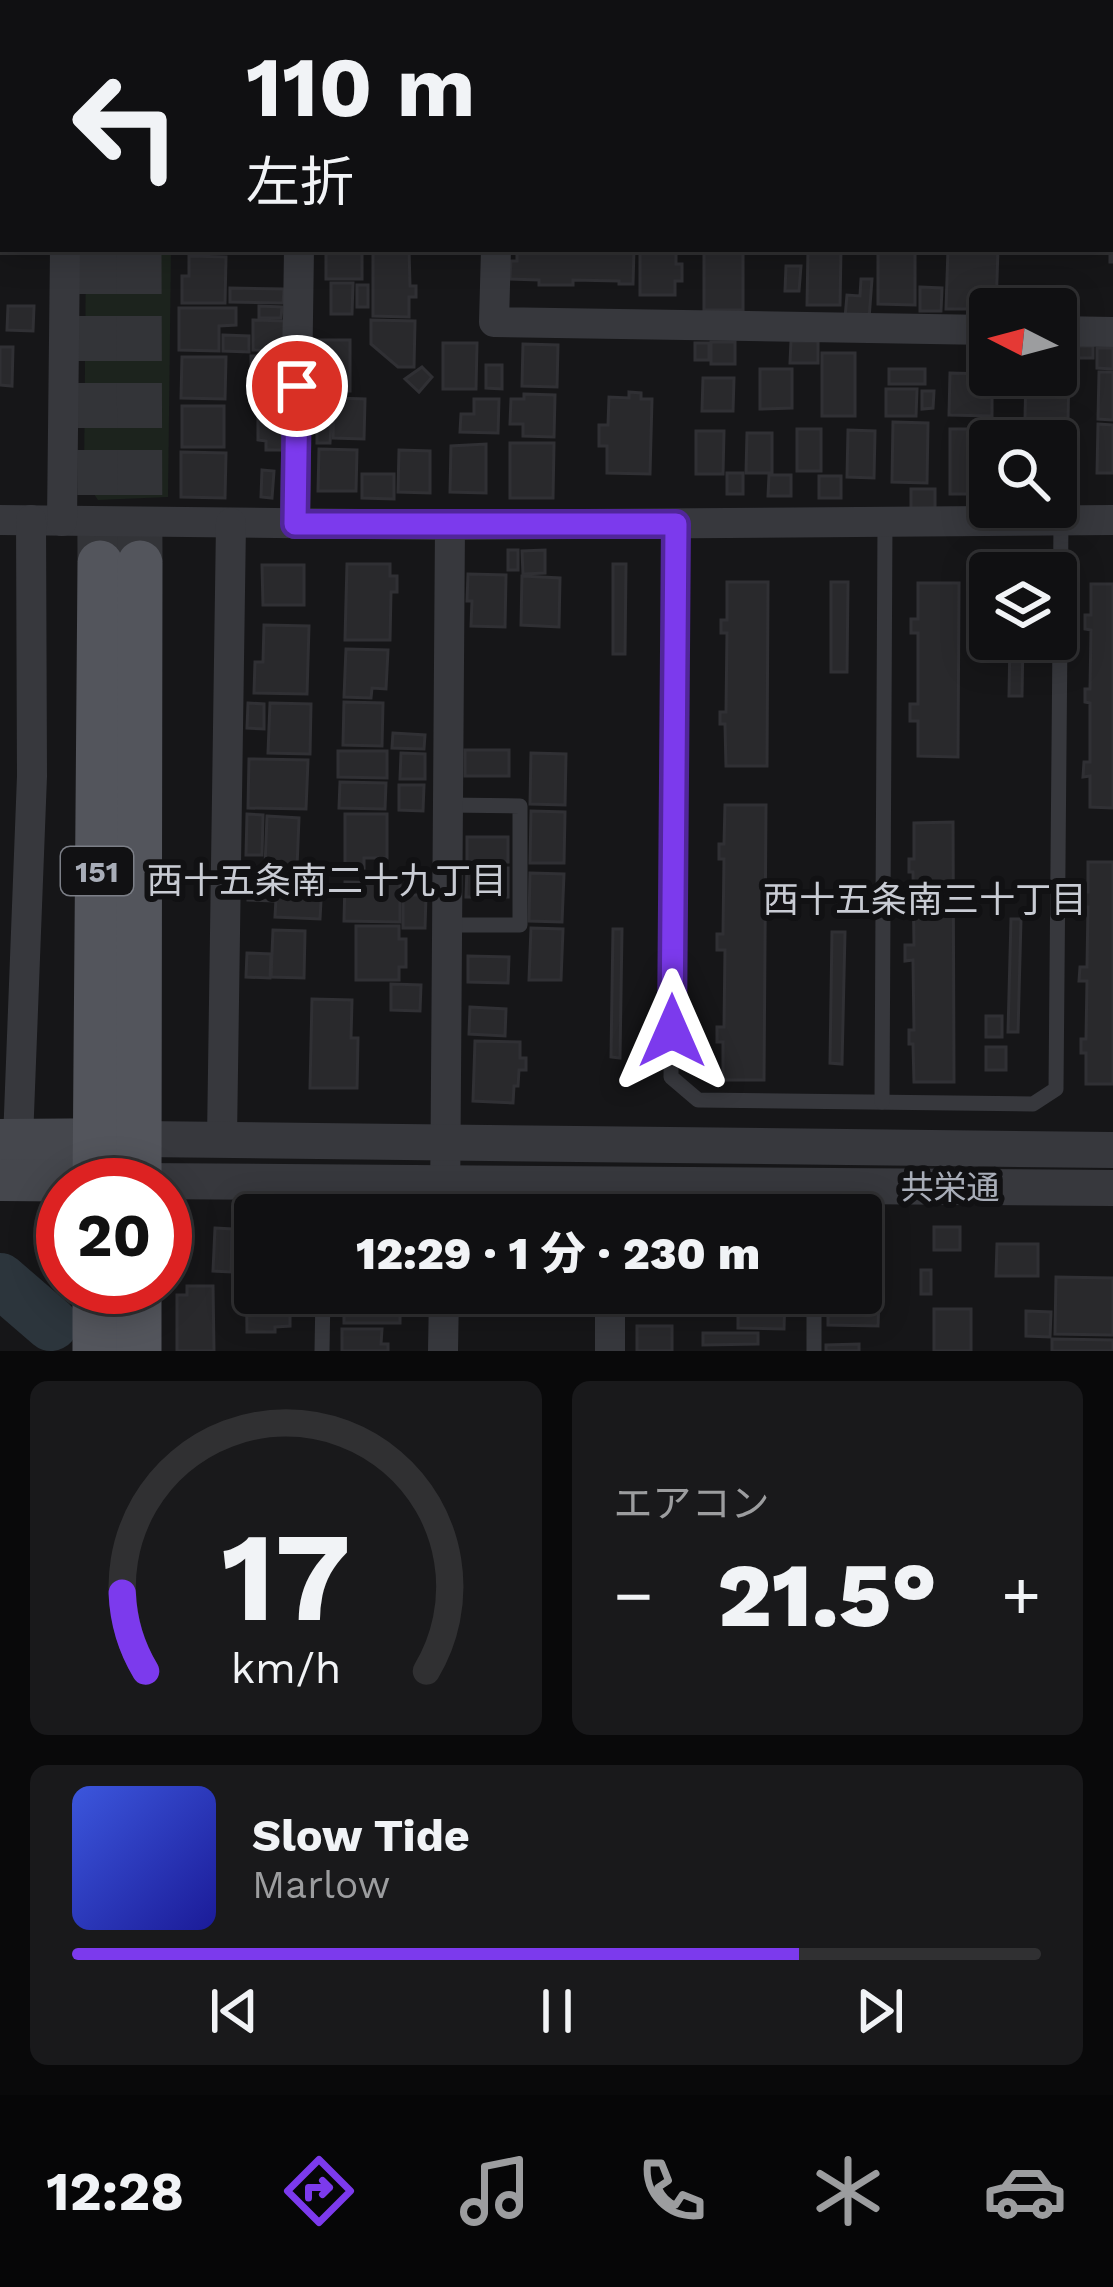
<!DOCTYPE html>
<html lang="ja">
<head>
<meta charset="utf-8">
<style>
	:root { --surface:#101012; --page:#19191b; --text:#f1f3f6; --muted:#9c9d9f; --line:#303032; --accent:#7c3aed }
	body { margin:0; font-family:"Work Sans","Noto Sans JP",sans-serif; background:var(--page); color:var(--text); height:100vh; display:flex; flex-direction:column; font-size:45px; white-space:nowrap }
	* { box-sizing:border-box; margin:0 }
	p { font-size:39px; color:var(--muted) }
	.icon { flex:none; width:66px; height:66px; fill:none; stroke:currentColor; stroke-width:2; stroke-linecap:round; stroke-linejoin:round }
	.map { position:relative; height:1351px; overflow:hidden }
	.sheet { display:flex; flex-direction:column; gap:30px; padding:30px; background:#09090a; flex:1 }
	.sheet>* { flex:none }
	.hud { position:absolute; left:0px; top:0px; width:1113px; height:252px; box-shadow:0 6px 30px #0003,0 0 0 3px var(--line); background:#101012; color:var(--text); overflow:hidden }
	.needle { width:78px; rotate:276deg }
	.controls { position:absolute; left:969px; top:288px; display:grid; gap:24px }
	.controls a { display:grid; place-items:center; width:108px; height:108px; border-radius:12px; background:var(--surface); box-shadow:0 6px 30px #0003,0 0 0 3px var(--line); font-size:60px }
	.speed { position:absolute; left:36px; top:1158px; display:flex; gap:24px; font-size:60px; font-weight:700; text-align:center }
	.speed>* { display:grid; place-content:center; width:156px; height:156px; border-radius:50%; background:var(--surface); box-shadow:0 6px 30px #0003,0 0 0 3px var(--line); line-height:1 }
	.speed .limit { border:18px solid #d22; background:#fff; color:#111 }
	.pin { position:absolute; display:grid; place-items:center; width:102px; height:102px; color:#fff; margin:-51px; border:6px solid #fff; border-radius:50%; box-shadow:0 3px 12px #0007 }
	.me { position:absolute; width:132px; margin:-66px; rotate:0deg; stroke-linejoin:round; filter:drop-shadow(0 0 9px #0008) }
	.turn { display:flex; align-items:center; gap:42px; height:252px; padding:0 48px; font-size:54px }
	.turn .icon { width:156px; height:156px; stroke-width:2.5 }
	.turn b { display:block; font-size:84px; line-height:102px }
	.big { font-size:90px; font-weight:800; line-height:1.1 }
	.sheet .widget { flex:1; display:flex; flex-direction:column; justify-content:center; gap:18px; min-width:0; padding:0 42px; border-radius:18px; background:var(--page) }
	.sheet .dial { align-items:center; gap:0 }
	.dial svg { height:312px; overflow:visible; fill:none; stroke:var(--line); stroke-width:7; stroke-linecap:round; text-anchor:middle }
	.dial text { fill:var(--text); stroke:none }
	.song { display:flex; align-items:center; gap:36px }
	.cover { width:144px; height:144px; border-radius:18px; background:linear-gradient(135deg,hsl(230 70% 55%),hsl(240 70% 35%)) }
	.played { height:12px; border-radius:6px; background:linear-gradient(90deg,var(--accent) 75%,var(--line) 75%) }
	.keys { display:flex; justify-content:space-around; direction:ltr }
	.heat { display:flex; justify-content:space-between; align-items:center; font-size:66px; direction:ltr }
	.sheet .tiles { flex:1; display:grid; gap:30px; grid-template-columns:1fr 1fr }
	.widget:last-child { grid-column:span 2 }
	.trip { position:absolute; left:234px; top:1194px; width:648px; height:120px; border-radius:12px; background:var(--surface); box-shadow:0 6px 30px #0003,0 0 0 3px var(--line); font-weight:800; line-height:120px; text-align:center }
	.tab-bar { display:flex; height:192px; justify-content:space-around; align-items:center; background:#060607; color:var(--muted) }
	.tab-bar .icon { width:84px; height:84px }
	.tab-bar .active { color:var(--accent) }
	.tab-bar b { font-size:54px; color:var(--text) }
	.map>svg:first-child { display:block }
	.green { fill:#1c231d }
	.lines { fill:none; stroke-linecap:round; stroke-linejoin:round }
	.river { stroke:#2c353c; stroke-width:54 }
	.building { fill:#29292c; stroke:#303034; stroke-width:3 }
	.primary-tunnel { stroke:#333438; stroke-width:45; stroke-dasharray:45 22; stroke-linecap:butt }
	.service { stroke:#37383d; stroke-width:15 }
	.minor { stroke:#37383d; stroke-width:30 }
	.tertiary { stroke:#37383d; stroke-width:36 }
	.secondary { stroke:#45474d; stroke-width:42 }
	.primary { stroke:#53555c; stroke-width:45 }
	.route-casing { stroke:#51269a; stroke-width:30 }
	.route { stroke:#7c3aed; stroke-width:21 }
	.labels { text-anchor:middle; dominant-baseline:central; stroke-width:12; stroke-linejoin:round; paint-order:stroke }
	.shield { fill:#111113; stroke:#7b7e86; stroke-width:3 }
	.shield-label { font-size:30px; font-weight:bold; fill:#a8adb8 }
	.street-label { font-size:33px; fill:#a8adb8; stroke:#111113 }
	.neighbourhood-label { font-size:36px; fill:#c9ccd4; stroke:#111113 }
</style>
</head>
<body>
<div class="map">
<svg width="1113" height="1351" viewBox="0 0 1113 1351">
	<rect width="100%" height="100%" fill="#161618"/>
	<!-- green -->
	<polygon class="green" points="86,249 171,249 168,497 98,500 84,479"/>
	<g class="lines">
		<!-- river -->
		<polyline class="river" points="0,1280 51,1324"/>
	</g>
	<!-- building -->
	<g class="building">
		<rect x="415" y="0" width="49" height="3"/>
		<rect x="805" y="0" width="53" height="3"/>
		<rect x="0" y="163" width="3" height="45"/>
		<polygon points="1110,216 1113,216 1113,262 1110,262 1110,253 1096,253 1096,249 1110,249"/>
		<rect x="326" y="249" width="36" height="30"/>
		<polygon points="373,249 409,249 410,286 416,286 416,297 409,297 409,317 373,316"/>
		<polygon points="517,249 634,249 633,284 619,284 619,281 573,280 573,285 539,285 539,280 510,279 511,261 517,261"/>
		<polygon points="640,249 676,249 676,264 682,264 682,281 675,281 675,295 640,295"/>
		<rect x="704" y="249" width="39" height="61"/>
		<polygon points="808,249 841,249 840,305 807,305"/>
		<polygon points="878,249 915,249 915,305 878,304"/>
		<polygon points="948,249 998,249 996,309 946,309"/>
		<polygon points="189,256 226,257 225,303 182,303 182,276 189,276"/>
		<polygon points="786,266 801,266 799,291 785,291"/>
		<polygon points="861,279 872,279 869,319 845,318 847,295 860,296"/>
		<polygon points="331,283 353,283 352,314 331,314"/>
		<rect x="357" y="285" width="11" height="22"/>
		<polygon points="920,287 942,288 941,311 920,311"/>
		<polygon points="230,288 284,289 283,303 230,302"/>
		<polygon points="1004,289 1040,290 1040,309 1003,309"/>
		<polygon points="8,306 34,306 33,331 7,330"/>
		<polygon points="259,306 282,307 281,318 259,318"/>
		<polygon points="179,308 236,308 236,325 219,326 219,351 179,350"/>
		<polygon points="253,320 284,321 283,351 253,350"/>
		<polygon points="371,320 415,321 414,367 398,367 371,344"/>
		<polygon points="223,335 249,336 249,352 223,351"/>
		<rect x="315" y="340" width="35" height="51"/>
		<polygon points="791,341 818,341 818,363 790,363"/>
		<polygon points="1067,341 1066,361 1056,361 1056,342"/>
		<rect x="711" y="342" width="24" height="22"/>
		<polygon points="443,343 477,343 476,389 443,389"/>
		<rect x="695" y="343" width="14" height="17"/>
		<polygon points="523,344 558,345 557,387 522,386"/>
		<rect x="1069" y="346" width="24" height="12"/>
		<polygon points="0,347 13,347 12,386 0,385"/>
		<polygon points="1097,348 1113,348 1113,369 1097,368"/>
		<rect x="822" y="353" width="33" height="63"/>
		<polygon points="251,356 279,356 279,379 251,378"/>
		<polygon points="182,357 226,357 225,399 181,398"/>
		<polygon points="486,365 502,365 502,389 486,388"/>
		<polygon points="1056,366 1069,367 1068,420 1025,419 1026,375 1056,375"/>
		<polygon points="422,367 432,377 419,392 405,379"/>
		<polygon points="760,369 792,369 792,408 760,409"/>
		<rect x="889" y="369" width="36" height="15"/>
		<polygon points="1099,372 1113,372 1113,420 1098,419"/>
		<polygon points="950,373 985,374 985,386 992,386 992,416 949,415"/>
		<polygon points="703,378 734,378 733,411 702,411"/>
		<polygon points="886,389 917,389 916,416 886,416"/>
		<polygon points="922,391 934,391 933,408 922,409"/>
		<polygon points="629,392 641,393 641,399 652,399 650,474 607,473 607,446 599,446 599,425 608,425 609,397 629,398"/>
		<polygon points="524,394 555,395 554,437 523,436 523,424 510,424 511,399 524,399"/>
		<polygon points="334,398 365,399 364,439 333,438"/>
		<polygon points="474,399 499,399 498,433 460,432 461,414 474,414"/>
		<rect x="182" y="406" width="42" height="41"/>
		<polygon points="258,416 282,416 282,450 266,450 266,441 258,440"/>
		<polygon points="893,422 928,423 927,483 892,482"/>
		<polygon points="317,423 331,423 330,443 317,443"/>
		<polygon points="1098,424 1113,425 1113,473 1097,473"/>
		<polygon points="1024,427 1062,428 1061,458 1067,458 1066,475 1056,474 1056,441 1024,441"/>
		<rect x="797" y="429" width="24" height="42"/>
		<polygon points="950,429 992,429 990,494 950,494"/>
		<polygon points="848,430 875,431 874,478 847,477"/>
		<polygon points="696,431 724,431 723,474 696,474"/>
		<polygon points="747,433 772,433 772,473 746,473"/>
		<polygon points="510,443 554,443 553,498 510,498"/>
		<polygon points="486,444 486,493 450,492 451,446"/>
		<polygon points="319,449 357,450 356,491 318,491"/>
		<polygon points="399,450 430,451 430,493 398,492"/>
		<polygon points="181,452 226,453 225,498 181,497"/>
		<polygon points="262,470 274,471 272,498 261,497"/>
		<rect x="727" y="473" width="16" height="21"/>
		<polygon points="362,474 394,474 394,499 362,498"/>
		<polygon points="769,475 791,475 791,496 768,496"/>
		<rect x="819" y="476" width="22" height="22"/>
		<rect x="911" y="489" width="24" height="22"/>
		<rect x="508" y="550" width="10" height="20"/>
		<polygon points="545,550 545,573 523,574 522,551"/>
		<polygon points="347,564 390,564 390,576 397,576 397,592 391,592 390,640 345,640"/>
		<polygon points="613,564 626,564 625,654 613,654"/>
		<polygon points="262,565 304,565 304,605 263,605"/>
		<polygon points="468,574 506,575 505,627 471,626 472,601 467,601"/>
		<polygon points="522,576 560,578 559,627 521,625"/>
		<polygon points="727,582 768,582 767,766 726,766 725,724 720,724 720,712 726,712 727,633 721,633 721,620 727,620"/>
		<polygon points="831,582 848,582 847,672 831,672"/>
		<polygon points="918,583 959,583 958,757 918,756 918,721 910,721 910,704 918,704 918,633 911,633 911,619 918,619"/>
		<polygon points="1091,584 1113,584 1113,808 1090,807 1090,776 1083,777 1084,762 1090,762 1090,703 1085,702 1085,689 1090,689 1091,630 1085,629 1085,615 1091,615"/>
		<polygon points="264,625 309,626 307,694 254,693 255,662 263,662"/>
		<polygon points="1010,639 1023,639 1022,696 1009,696"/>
		<polygon points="346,649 388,650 386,689 372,688 371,698 344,697"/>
		<polygon points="344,702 383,703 382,746 343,745"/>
		<polygon points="248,703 264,704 264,729 247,728"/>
		<polygon points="270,703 311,704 310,754 268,753"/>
		<polygon points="393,733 425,735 424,749 392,748"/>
		<rect x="465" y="750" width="44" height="26"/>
		<polygon points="338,751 387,751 387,778 338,777"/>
		<polygon points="401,753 425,754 425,779 400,779"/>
		<polygon points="531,753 566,754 565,805 530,804"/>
		<polygon points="249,759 308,760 306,809 248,808"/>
		<polygon points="340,782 386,783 385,809 339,808"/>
		<polygon points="399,785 424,785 423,811 399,810"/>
		<polygon points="725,805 766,805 764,1080 723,1080 723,1042 717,1042 717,1027 724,1027 725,950 717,950 717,934 723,934 724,859 719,859 719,844 724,844"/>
		<polygon points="531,811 565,812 564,863 530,863"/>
		<polygon points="247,814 263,815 262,855 246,855"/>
		<polygon points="345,814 387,814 387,858 364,858 364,868 345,868"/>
		<polygon points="267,816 299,818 297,867 265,866"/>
		<polygon points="953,822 954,1082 914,1082 913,1044 909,1044 909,1030 914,1030 913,960 905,961 905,945 914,945 913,872 909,872 909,859 914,859 914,823"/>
		<rect x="467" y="837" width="41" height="25"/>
		<polygon points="1088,862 1113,862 1113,1084 1086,1084 1086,1053 1081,1053 1081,1039 1086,1039 1087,981 1079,981 1080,967 1087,967 1088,907 1083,907 1083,892 1088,892"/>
		<polygon points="467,868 508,868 508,897 466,897"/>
		<polygon points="530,873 564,874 562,922 529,921"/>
		<polygon points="248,877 275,878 274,901 248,900"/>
		<polygon points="277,880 322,882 320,919 275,917"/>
		<polygon points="345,882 400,883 400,922 344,921"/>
		<polygon points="403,895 426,895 425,928 403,928"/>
		<polygon points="1011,919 1021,919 1018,1032 1008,1032"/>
		<polygon points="356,926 399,926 399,939 406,939 406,967 399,967 399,980 356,980"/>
		<polygon points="531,928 563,929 561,980 529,980"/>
		<polygon points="613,929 622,929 620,1058 611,1057"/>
		<polygon points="273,930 305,931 304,978 271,977"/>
		<polygon points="832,932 845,932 842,1064 830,1063"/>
		<polygon points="247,953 271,954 270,978 246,977"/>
		<polygon points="468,956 509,957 508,983 468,982"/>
		<polygon points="391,984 421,985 420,1011 391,1010"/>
		<polygon points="312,999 352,1000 351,1038 358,1038 357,1088 310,1088"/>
		<polygon points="470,1007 506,1009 505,1036 469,1034"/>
		<rect x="986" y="1016" width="16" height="21"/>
		<polygon points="475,1041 520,1042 520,1058 526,1058 526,1070 519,1070 518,1086 514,1086 513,1103 473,1101"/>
		<rect x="986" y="1047" width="20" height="23"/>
		<polygon points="861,1225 869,1225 868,1292 861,1292"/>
		<rect x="934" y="1227" width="26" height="23"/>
		<polygon points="215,1228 232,1229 231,1272 213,1271"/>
		<polygon points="997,1244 1038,1244 1038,1276 996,1276"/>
		<polygon points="246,1246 255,1246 255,1293 290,1293 290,1326 275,1327 275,1332 247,1332"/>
		<rect x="921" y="1270" width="10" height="24"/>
		<polygon points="1056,1277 1113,1278 1113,1335 1055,1334"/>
		<polygon points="187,1286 213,1286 214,1351 177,1351 177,1295 187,1295"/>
		<rect x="344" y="1293" width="56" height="30"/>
		<polygon points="467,1293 523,1293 523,1297"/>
		<rect x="630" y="1293" width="98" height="16"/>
		<polygon points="738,1293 785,1293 784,1329 738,1328"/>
		<polygon points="828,1297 879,1299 878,1326 828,1325"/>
		<rect x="934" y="1309" width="37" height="42"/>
		<polygon points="1026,1311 1051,1312 1050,1337 1026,1336"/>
		<rect x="637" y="1326" width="35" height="25"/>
		<polygon points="342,1329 382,1329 381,1344 388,1344 388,1351 342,1351"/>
		<polygon points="703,1333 758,1333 758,1344 703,1345"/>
		<polygon points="1052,1339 1113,1340 1113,1351 1052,1351"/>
		<polygon points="859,1344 859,1351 826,1351 826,1345"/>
	</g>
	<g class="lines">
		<!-- primary-tunnel -->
		<g class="primary-tunnel">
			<polyline points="99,0 99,3"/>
			<polyline points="138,0 138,3"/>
			<polyline points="99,249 100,563"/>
			<polyline points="139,249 140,563"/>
		</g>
		<!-- service -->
		<g class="service">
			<polyline points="675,523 671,1077 698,1100 1033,1104 1056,1089 1061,521"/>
			<polyline points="447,925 520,925 520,806 447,805"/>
			<polyline points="882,1102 885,522"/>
			<polyline points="324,1215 325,1184"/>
			<polyline points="322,1351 323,1293"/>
			<polyline points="814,1351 814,1293"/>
		</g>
		<!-- minor -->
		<g class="minor">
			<polyline points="68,3 68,0"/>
			<polyline points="303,3 303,0"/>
			<polyline points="500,3 500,0"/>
			<polyline points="1110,146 1113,146"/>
			<polyline points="496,249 494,322 990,330"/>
			<polyline points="1056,331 1113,332"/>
			<polyline points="0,520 450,525 1113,520"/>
			<polyline points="62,521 65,249"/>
			<polyline points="295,524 299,249"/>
			<polyline points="222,1139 231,523"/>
			<polyline points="18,1140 32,776 31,520"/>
			<polyline points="445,1215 450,525"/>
			<polyline points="611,1215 611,1185"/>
			<polyline points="443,1351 444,1293"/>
			<polyline points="610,1351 610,1293"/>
		</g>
		<!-- tertiary -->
		<g class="tertiary">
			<polyline points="140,1139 1113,1150"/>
			<polyline points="139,1181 1113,1188"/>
		</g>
		<!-- secondary -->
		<g class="secondary">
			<polyline points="0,1140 131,1139"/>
			<polyline points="0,1180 131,1181"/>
		</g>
		<!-- primary -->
		<g class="primary">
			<polyline points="95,1185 100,563"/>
			<polyline points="139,1185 140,563"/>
			<polyline points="95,1351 95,1287"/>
			<polyline points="139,1351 139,1287"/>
		</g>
	</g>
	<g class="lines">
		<defs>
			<polyline id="route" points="297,386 295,524 676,524 672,1031"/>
		</defs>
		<!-- route casing -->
		<use href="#route" class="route-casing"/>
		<!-- route -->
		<use href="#route" class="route"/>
	</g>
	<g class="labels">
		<!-- shield labels -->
		<rect class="shield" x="61" y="847" width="72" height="48" rx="9"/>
		<g class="shield-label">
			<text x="97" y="871">151</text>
		</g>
		<!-- street labels -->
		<g class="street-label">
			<text x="950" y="1187">共栄通</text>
		</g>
		<!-- neighbourhood labels -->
		<g class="neighbourhood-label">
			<text x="327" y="881">西十五条南二十九丁目</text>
			<text x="925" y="900">西十五条南三十丁目</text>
		</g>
	</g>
</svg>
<div class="controls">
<a><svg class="needle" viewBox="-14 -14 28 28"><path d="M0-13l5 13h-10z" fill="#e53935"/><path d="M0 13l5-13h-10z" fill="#9c9d9f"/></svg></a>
<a><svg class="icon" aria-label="search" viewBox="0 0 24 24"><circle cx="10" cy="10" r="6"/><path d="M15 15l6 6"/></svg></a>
<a><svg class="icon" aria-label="layers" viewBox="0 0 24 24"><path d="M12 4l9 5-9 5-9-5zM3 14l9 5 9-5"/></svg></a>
</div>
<div class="speed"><div class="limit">20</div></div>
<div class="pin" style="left:297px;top:386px;background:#d93025"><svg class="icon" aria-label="arrive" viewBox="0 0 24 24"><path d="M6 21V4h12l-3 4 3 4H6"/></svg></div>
<svg class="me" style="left:672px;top:1031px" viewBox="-20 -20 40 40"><path d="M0-17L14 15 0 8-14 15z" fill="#7c3aed" stroke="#fff" stroke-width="4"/></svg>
<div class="trip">12:29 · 1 分 · 230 m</div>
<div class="hud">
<div class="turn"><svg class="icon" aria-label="left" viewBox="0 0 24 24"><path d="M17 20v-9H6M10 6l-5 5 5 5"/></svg><div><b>110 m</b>左折</div></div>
</div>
</div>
<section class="sheet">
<div class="tiles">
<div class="widget dial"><svg viewBox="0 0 100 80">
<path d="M14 69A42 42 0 1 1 86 69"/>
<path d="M14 69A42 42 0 0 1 8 49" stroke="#7c3aed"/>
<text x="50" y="56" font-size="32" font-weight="700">17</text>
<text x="50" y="72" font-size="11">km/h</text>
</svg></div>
<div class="widget"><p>エアコン</p>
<div class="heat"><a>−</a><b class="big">21.5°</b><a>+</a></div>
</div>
<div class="widget">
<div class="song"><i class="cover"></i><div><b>Slow Tide</b><p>Marlow</p></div></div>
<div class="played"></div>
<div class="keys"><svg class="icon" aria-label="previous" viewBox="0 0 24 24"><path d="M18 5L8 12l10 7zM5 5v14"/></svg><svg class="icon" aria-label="pause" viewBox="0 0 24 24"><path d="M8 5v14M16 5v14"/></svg><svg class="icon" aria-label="next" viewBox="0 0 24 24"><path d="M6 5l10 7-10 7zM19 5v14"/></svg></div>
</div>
</div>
</section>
<nav class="tab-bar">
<b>12:28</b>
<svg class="icon active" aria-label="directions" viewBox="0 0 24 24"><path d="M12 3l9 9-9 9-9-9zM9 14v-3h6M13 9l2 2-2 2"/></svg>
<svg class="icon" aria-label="music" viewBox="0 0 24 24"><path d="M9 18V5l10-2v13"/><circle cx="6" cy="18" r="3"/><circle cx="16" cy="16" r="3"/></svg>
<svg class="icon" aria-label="phone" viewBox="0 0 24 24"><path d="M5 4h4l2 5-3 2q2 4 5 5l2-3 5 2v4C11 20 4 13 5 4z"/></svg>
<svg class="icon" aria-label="climate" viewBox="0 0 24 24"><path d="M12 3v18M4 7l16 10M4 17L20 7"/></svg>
<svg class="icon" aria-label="car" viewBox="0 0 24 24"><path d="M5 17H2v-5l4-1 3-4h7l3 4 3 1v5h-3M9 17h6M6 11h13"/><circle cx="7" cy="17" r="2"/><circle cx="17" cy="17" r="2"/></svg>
</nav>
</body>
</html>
